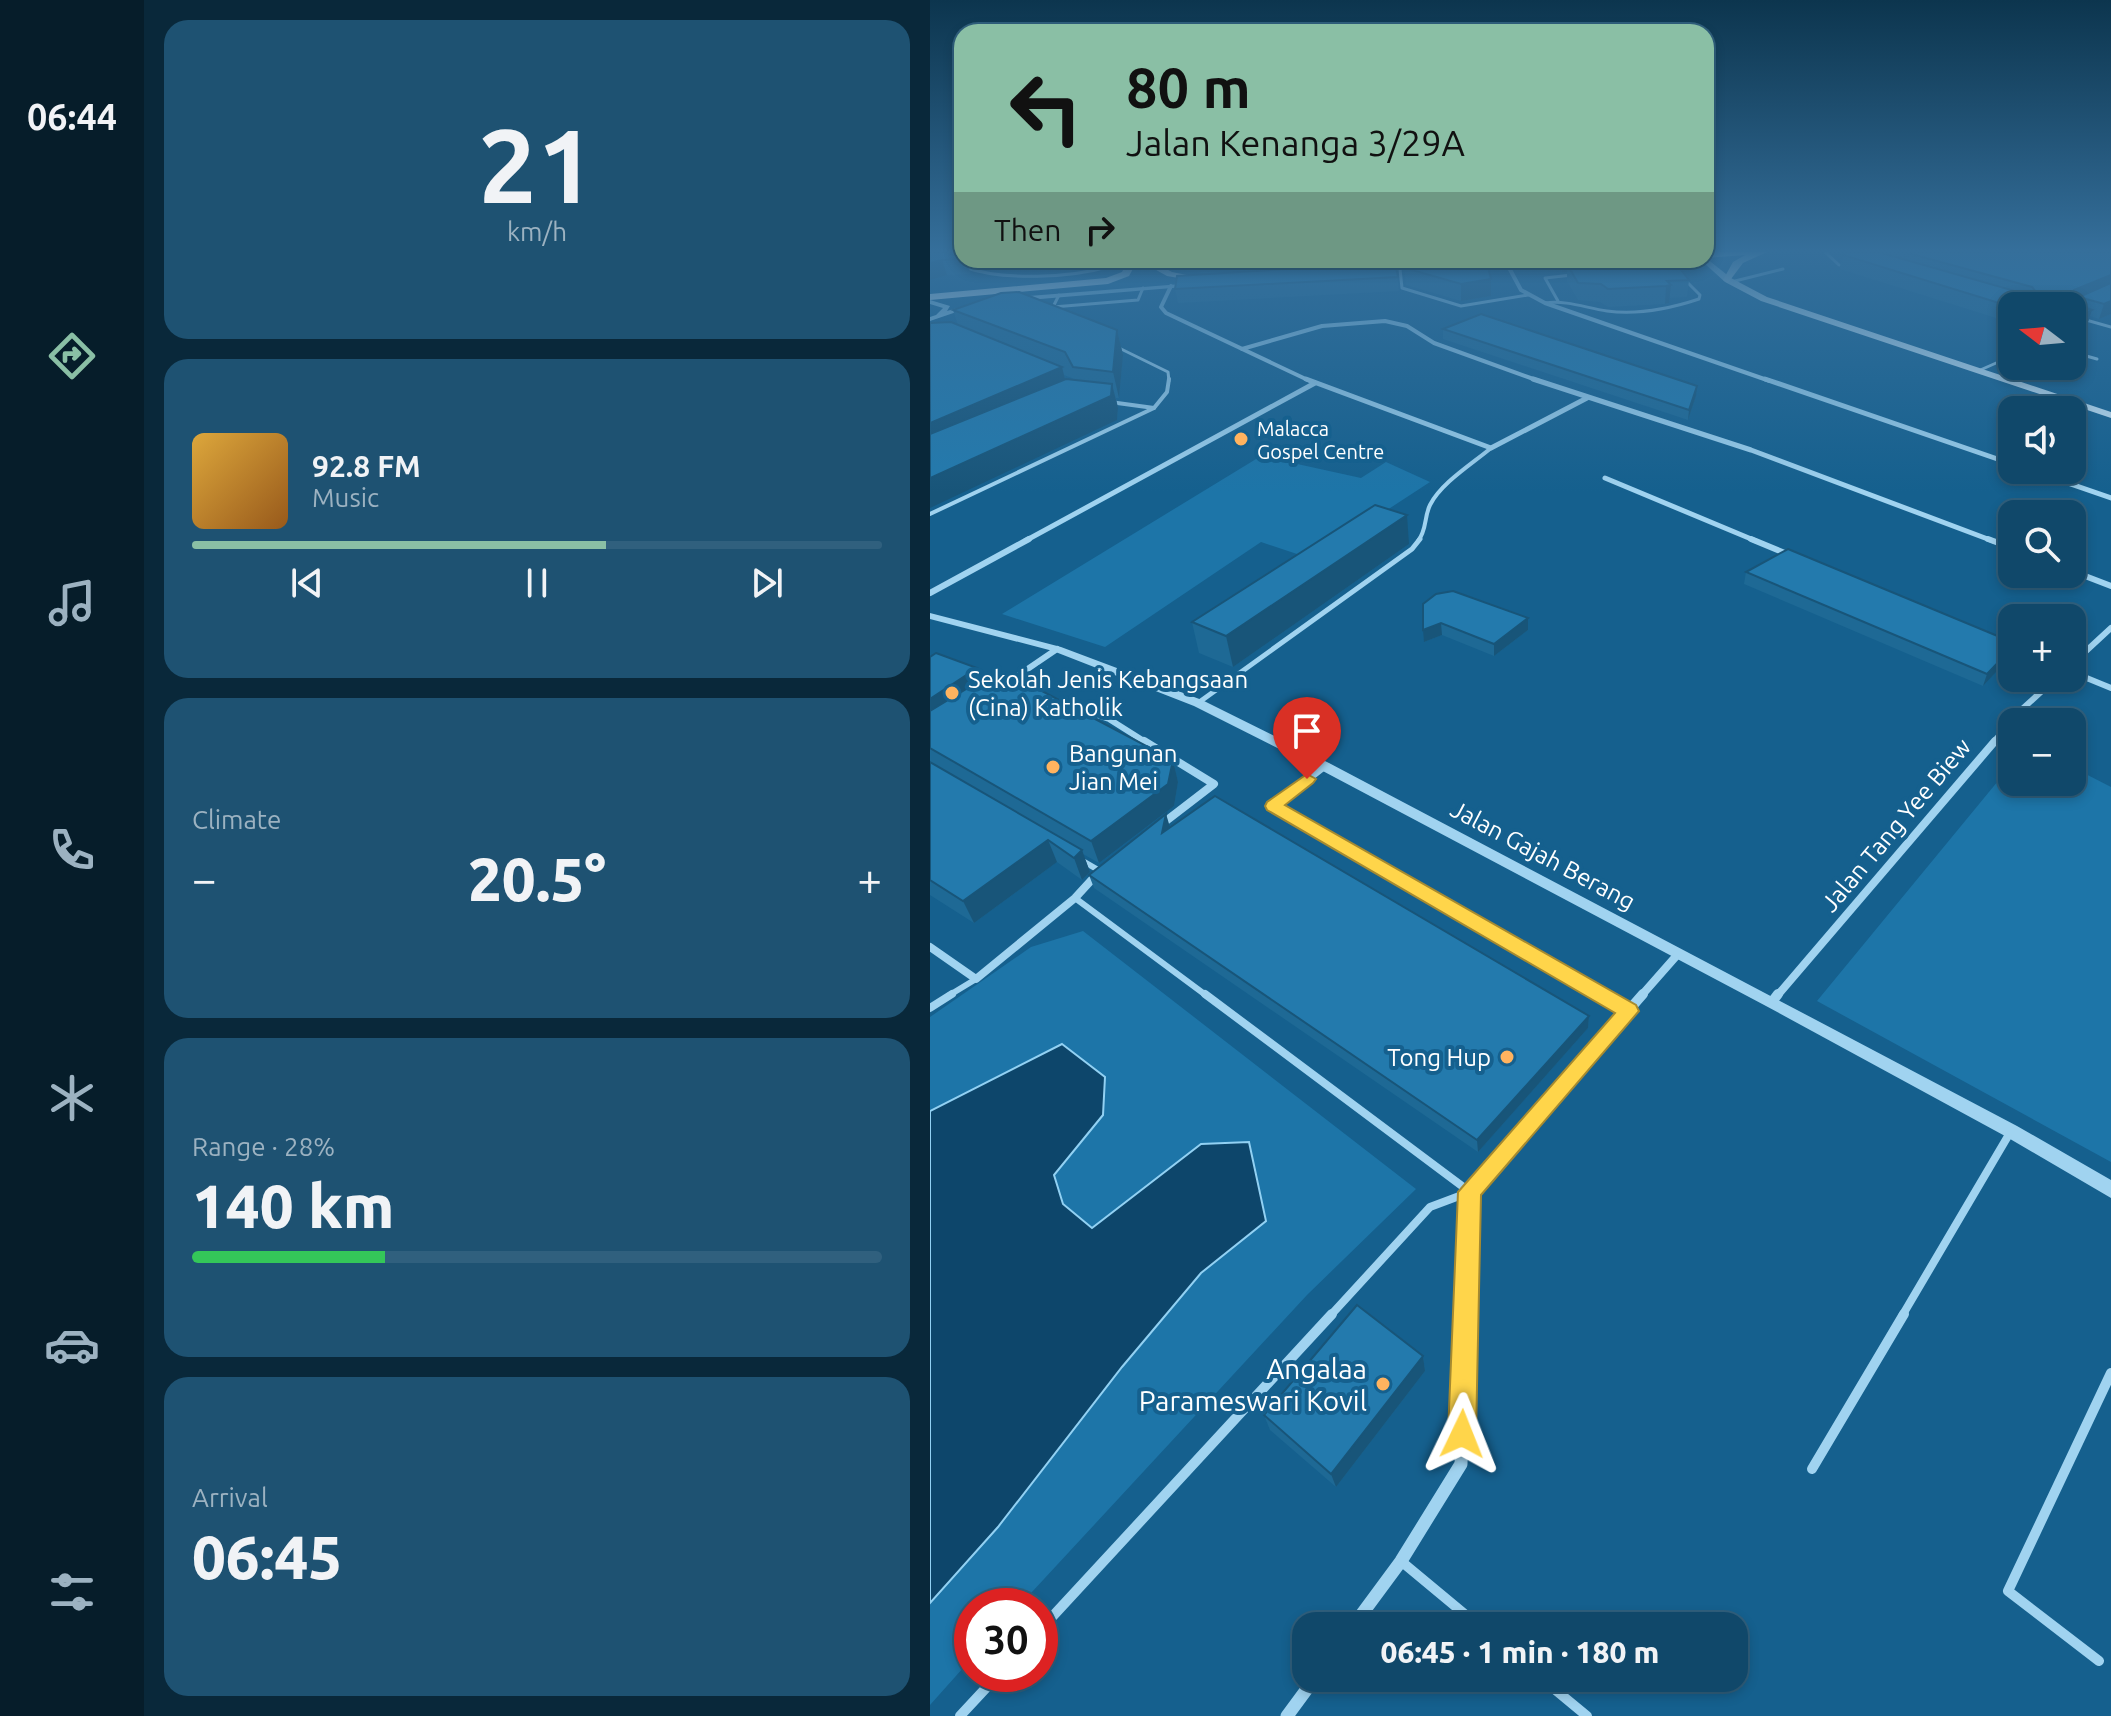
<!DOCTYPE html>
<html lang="en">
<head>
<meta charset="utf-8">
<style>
	:root { --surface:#10486a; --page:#1e5272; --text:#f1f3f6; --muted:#9cb2c1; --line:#30607e; --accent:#8abfa5 }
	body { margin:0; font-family:Ubuntu,sans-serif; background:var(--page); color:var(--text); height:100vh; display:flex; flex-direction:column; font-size:30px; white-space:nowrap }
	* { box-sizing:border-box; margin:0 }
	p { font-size:26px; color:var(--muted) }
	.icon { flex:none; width:44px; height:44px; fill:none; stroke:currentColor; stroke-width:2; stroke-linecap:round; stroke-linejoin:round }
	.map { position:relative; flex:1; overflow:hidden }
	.details { display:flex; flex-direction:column; gap:20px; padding:20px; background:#09283a; width:786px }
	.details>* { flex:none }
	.top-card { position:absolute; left:24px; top:24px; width:760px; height:244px; border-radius:24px; box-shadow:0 4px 12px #0003,0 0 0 2px var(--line); background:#8abfa5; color:#111; overflow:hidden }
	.needle { width:52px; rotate:286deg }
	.tools { position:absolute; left:1068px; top:292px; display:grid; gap:16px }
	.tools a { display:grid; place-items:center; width:88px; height:88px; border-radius:16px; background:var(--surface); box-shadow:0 4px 12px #0003,0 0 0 2px var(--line); font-size:40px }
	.speed { position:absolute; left:24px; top:1588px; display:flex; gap:16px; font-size:40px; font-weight:700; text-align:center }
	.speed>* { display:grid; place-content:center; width:104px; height:104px; border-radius:50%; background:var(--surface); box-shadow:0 4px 12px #0003,0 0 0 2px var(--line); line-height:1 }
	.speed .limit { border:12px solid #d22; background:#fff; color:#111 }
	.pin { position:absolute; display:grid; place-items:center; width:68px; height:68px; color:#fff; margin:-82px -34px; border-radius:50% 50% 50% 0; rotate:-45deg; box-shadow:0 0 8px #0007 }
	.pin .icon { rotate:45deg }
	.me { position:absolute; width:88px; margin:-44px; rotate:2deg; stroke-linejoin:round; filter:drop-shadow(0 0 6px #0008) }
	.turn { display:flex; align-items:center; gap:28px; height:168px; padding:0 40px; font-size:36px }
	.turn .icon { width:104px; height:104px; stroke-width:2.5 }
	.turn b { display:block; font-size:56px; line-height:68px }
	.then { display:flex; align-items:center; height:76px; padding:0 40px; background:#0003; gap:16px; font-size:30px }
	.big { font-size:60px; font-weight:800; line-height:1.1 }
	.details .widget { flex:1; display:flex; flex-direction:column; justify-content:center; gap:12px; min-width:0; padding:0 28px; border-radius:24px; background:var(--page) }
	.details .dial { align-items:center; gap:0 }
	.dial b { font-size:104px; line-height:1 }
	.song { display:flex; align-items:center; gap:24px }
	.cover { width:96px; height:96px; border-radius:12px; background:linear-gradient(135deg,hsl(40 70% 55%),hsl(30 70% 35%)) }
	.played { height:8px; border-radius:4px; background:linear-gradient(90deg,var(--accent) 60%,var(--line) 60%) }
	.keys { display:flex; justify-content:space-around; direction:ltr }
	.heat { display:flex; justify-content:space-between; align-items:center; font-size:44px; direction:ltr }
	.charge { height:12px; border-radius:6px; background:linear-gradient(90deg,#34c759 28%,var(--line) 0) }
	.trip { position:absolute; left:362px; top:1612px; width:456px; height:80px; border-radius:24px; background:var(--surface); box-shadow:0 4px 12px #0003,0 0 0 2px var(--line); font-weight:800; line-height:80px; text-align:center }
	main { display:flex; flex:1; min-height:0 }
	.menu { display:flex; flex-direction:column; width:144px; justify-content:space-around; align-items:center; background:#061d2a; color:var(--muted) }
	.menu .icon { width:56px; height:56px }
	.menu .active { color:var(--accent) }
	.menu b { font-size:36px; color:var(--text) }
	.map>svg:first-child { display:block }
	.green { fill:#1d75a8 }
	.water { fill:#0d466b; stroke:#92d1f3; stroke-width:2 }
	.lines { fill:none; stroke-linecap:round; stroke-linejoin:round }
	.service-far5 { stroke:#a0d3f0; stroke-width:3 }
	.service-far4 { stroke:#a0d3f0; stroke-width:4 }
	.service-far3 { stroke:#a0d3f0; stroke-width:5 }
	.service-far2 { stroke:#a0d3f0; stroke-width:6 }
	.service-far1 { stroke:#a0d3f0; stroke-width:8 }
	.service { stroke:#a0d3f0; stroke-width:10 }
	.minor-far5 { stroke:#a0d3f0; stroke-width:4 }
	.minor-far4 { stroke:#a0d3f0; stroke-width:5 }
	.minor-far3 { stroke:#a0d3f0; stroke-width:6 }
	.minor-far2 { stroke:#a0d3f0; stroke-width:8 }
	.minor-far1 { stroke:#a0d3f0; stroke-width:10 }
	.minor { stroke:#a0d3f0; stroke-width:13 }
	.tertiary { fill:#a0d3f0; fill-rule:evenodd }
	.secondary { fill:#ceeafb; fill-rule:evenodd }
	.primary { fill:#e9f6ff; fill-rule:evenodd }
	.wall { fill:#1e6995; fill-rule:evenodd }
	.shaded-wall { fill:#185579 }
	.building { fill:#237aad; stroke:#185579; stroke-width:2 }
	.route { fill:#ffd54a; stroke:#a68a30; stroke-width:2 }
	.poi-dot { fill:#ffb35f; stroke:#15608e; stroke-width:3 }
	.labels { text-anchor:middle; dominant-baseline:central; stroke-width:8; stroke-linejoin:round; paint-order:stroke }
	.far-poi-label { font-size:20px; fill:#fff; stroke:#15608e; text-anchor:start }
	.poi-label { font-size:24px; fill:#fff; stroke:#15608e; text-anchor:start }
	.street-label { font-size:24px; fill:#fff; stroke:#15608e }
	.near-poi-label { font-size:28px; fill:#fff; stroke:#15608e; text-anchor:end }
</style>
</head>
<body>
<main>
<nav class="menu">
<b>06:44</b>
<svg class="icon active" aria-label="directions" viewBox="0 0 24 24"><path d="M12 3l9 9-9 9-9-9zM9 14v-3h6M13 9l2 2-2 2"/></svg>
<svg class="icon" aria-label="music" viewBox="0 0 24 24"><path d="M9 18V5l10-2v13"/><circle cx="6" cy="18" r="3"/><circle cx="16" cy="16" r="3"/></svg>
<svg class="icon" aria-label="phone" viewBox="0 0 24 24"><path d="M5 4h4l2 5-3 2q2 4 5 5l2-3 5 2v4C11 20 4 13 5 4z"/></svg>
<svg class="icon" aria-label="climate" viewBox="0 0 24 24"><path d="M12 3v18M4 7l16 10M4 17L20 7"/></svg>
<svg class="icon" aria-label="car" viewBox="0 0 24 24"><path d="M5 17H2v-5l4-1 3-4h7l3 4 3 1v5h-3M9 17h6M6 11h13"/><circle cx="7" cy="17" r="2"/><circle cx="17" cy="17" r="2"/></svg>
<svg class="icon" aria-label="filters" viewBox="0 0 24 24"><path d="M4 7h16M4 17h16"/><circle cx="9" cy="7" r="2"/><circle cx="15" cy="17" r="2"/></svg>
</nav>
<section class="details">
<div class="widget dial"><b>21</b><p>km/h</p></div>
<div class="widget">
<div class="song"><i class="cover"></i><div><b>92.8 FM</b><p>Music</p></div></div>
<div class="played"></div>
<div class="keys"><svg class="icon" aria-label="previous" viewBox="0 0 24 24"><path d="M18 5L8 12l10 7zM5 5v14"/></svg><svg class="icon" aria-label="pause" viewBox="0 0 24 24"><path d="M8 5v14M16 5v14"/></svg><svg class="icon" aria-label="next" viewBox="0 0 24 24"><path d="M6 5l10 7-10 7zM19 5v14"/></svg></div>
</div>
<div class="widget"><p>Climate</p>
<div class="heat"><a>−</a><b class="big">20.5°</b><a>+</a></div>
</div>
<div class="widget"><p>Range · 28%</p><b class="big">140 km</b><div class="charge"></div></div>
<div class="widget"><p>Arrival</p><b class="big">06:45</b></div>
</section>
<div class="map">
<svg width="1181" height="1716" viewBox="0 0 1181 1716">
	<rect width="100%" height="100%" fill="#15608e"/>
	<!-- green -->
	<g class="green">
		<polygon points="331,456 431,478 456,462 500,482 382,559 331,542 175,647 72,614"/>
		<polygon points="1082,764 1082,782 1142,782 1142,767 1181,787 1181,1162 887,1001"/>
		<polygon points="153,931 486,1189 377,1295 89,1606 42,1606 42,1658 0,1705 0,1017 101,947"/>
	</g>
	<!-- water -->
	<polygon class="water" points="132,1044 175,1077 173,1115 124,1175 133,1204 162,1228 271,1144 319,1142 336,1221 271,1273 192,1367 68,1527 0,1603 0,1111"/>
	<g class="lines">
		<!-- service-far5 -->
		<g class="service-far5">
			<polyline points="895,252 909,265"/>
			<polyline points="401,260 402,273"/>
			<path d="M34 267C73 281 141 278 181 266L182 260"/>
			<polyline points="470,269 472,288 531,306 598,295"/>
			<polyline points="801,282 853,269"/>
			<polyline points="129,295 123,307 208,300 213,288"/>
			<polyline points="628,301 615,278 642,275"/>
			<path d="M615 303C637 300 656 308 677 311 708 315 739 309 769 299L770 295 754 279"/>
			<polyline points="1142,316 1181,327"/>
			<polyline points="187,347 238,372 239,381"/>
			<polyline points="1142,352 1167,359"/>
			<polyline points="1048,371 1082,356"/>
		</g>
		<!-- service-far4 -->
		<g class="service-far4">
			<polyline points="180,402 224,408"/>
			<polyline points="0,514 224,408 237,392 239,379"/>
			<path d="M488 541C497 530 494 517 500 505 511 483 542 464 561 448"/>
		</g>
		<!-- service-far3 -->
		<polyline class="service-far3" points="268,703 482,549 490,539"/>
		<!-- service-far2 -->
		<g class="service-far2">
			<polyline points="151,860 170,871"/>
			<polyline points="145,898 277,996"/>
			<polyline points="18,996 46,979"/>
		</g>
		<!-- service-far1 -->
		<g class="service-far1">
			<polyline points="275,994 540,1192"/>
			<polyline points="0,1008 22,994"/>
			<polyline points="400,1316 500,1207 540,1192"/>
			<polyline points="972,1316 1081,1131"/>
		</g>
		<!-- service -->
		<g class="service">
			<polyline points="882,1469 974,1314"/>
			<polyline points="472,1562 549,1626"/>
			<polyline points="110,1630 402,1314"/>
			<polyline points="1169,1661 1078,1591 1181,1373"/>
			<polyline points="611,1678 657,1716"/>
			<polyline points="30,1716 69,1674"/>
		</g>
		<!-- minor-far5 -->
		<g class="minor-far5">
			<polyline points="577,264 591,290 615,303 840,381"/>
			<polyline points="241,286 231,307 236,313 380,381"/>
			<polyline points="312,349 392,326 455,321 477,326 504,343 609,381"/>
		</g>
		<!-- minor-far4 -->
		<g class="minor-far4">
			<polyline points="376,379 561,448 657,398"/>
			<polyline points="603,379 821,450 1063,541"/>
			<polyline points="835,379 1082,464"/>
			<polyline points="1100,470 1181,498"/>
			<polyline points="675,478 826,541"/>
			<polyline points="95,541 385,383"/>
		</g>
		<!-- minor-far3 -->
		<g class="minor-far3">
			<polyline points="821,539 862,556"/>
			<polyline points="1058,539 1082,548"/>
			<polyline points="1142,571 1181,586"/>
			<polyline points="0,593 99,539"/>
			<polyline points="1142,664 1181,628"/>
			<polyline points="1142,672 1181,688"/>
			<polyline points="71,687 127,649"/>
			<polyline points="129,702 179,719 217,743"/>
			<polyline points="1063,743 1089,712 1126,678"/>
		</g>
		<!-- minor-far2 -->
		<g class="minor-far2">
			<polyline points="214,741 284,784 232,824"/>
			<polyline points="394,766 343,806 674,996"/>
			<polyline points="0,947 46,979 145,898 167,874"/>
			<polyline points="711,996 748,954"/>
			<polyline points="847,996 1065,741"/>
		</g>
		<!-- minor-far1 -->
		<g class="minor-far1">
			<polyline points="670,994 699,1011"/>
			<polyline points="842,1002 848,994"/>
			<polyline points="536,1316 540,1192 713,994"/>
		</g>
		<!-- minor -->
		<g class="minor">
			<polyline points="423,1626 471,1561 531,1464 536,1314"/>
			<polyline points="357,1716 385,1678"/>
		</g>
		<!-- tertiary -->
		<g class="tertiary">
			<polygon points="264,283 266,286 85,301 82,299 85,297"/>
			<polygon points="0,300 20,306 17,311 41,304 44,306 0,321 0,317 6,315 13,308 0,304"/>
			<polygon points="0,613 131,647 272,700 399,763 1087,1126 1181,1180 1181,1198 1075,1136 836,1006 389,769 264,706 123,651 0,619"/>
		</g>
		<!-- secondary -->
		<polygon class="secondary" points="776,258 801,278 837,297 1181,412 1181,418 831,301 795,282 773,262"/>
		<!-- primary -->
		<g class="primary">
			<polygon points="776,252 837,252 813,263 798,283 793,280 803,262 815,255 776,258"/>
			<polygon points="198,260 208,260 199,276 178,284 0,300 0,294 176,278 192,272"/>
			<polygon points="208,260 220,260 242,272 277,279 272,282 237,276"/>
			<polygon points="600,260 662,260 657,263 532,269 527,266"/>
		</g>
	</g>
	<!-- wall -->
	<g class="wall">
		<polygon points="0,252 32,252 32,260 174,260 173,264 166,266 56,269 37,264 41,274 17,275"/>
		<polygon points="913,252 1181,252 1181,314 1169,319 1160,316 1157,325 1142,332 1142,306 1082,306 1082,323 910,269"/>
		<polygon points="251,260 397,260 397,267 406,266 405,260 545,260 561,279 561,296 531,301 476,285 474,264 466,264 469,291 248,303 245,289 280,274 253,270"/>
		<polygon points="630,260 743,260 759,280 757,297 739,298 739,303 735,304 678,307 670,302 648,300 637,281 637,272 632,272 629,267"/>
		<path d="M23 310 187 330 193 355 189 398H186L188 408 187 420 28 325ZM134 375 142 378 143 379H135Z"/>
		<polygon points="513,329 766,396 758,420 513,339"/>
		<polygon points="479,544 303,667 269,653 262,622"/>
		<polygon points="816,572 1082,642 1082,654 1053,686 814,584"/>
		<polygon points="493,604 598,618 598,630 564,656 512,635 494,642"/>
		<polygon points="0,657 47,668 52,679 243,760 248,782 244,806 169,863 153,854 160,872 152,880 127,862 44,923 0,895"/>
		<polygon points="240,827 240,828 659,1016 658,1028 548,1152 164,888 159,875"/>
		<polygon points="493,1356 495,1371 406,1487 340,1430 334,1415"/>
	</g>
	<!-- shaded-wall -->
	<g class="shaded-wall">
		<polygon points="12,260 17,275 0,280 0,263"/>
		<polygon points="165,260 174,260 173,264 166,266"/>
		<polygon points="632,260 733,260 637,264 637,272 632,272"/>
		<polygon points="1181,275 1181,288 1149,297 1148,301 1139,305 1144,290"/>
		<polygon points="561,279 561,296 531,301 531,284"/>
		<polygon points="741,285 739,303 735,304 736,286"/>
		<polygon points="1181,301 1181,314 1169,319 1174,304"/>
		<polygon points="1162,310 1157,325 1142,332 1142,319"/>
		<polygon points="187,330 193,355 189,398 183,372"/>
		<polygon points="132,367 138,391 0,452 0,423"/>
		<polygon points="182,384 188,408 187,420 0,508 0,478"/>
		<polygon points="767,386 766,396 758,420 759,410"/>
		<polygon points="477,515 479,544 303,667 296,636"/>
		<polygon points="598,618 598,630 564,656 564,644"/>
		<polygon points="511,623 512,635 494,642 493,630"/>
		<polygon points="1082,648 1081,656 1053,686 1057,674"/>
		<polygon points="47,668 56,689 0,727 0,699"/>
		<polygon points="243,760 248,782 244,806 169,863 161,841"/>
		<polygon points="236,814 240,827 236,846 232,833"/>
		<polygon points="118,840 127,862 44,923 33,901"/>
		<polygon points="152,850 160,872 152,880 144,858"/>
		<polygon points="659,1016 658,1028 548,1152 547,1140"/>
		<polygon points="493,1356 495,1371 406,1487 401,1474"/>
	</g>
	<!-- building -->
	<g class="building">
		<polygon points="0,252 15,252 32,258 32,259 12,260 0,263"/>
		<polygon points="915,252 948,252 1102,296 1106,292 1102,287 974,252 1181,252 1181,275 1144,290 1143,304 1162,310 1142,319 1142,306 1082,307 913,255"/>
		<polygon points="474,260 545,260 557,263 561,279 531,284 475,268"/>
		<polygon points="690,260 743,260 759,280 737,281 741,285 736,286 678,289 671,284 648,283 637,264"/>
		<polygon points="465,262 468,277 245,289 247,276"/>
		<polygon points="1181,283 1181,301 1174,304 1149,297"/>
		<polygon points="89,292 187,330 183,372 143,367 135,352 23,310 71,293"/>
		<polygon points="551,314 767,386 759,410 513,329"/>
		<polygon points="21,322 132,367 0,423 0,323"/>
		<polygon points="136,379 182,384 181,396 0,478 0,434"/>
		<polygon points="445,505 477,515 296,636 262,622"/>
		<polygon points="858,549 1082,642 1082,648 1057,674 816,572"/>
		<polygon points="523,591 598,618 564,644 511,623 493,630 493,604 506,594"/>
		<polygon points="6,653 47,668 0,699 0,657"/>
		<polygon points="61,674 87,683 95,682 243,760 238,784 161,841 0,748 0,711"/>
		<polygon points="0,762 152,850 144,858 118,840 33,901 0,880"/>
		<polygon points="285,796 659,1016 547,1140 159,875 236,814 232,833"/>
		<polygon points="427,1305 493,1356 401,1474 334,1415"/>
	</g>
	<!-- sky -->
	<linearGradient id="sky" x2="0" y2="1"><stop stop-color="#0c354e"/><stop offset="0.51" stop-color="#356f9b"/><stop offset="1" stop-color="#356f9b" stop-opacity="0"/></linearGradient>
	<rect width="1181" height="492" fill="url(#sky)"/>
	<!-- route -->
	<polygon class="route" points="377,774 386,779 383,783 355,805 706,1005 709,1011 551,1195 546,1434 542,1444 532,1448 522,1444 518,1434 528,1192 685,1013 337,810 335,806 337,802"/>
	<!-- markers -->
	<g class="poi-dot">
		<circle cx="311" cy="439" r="8"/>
		<circle cx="22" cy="693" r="8"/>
		<circle cx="123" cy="767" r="8"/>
		<circle cx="577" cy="1057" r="8"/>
		<circle cx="453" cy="1384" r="8"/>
	</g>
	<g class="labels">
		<!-- far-poi labels -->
		<g class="far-poi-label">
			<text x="327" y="428">Malacca<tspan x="327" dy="23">Gospel Centre</tspan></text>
		</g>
		<!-- poi labels -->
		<g class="poi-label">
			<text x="38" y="679">Sekolah Jenis Kebangsaan<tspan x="38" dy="28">(Cina) Katholik</tspan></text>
			<text x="139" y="753">Bangunan<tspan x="139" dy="28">Jian Mei</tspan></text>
			<text x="561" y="1057" text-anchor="end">Tong Hup</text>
		</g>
		<!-- street labels -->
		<g class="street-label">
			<text transform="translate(966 825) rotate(-50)">Jalan Tang Yee Biew</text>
			<text transform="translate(613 855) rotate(28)">Jalan Gajah Berang</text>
		</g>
		<!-- near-poi labels -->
		<g class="near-poi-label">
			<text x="437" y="1368">Angalaa<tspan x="437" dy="32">Parameswari Kovil</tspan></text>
		</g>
	</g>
</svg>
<div class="tools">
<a><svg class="needle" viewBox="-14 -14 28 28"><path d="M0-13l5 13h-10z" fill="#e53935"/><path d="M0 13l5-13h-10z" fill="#9cb2c1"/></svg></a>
<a><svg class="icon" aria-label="sound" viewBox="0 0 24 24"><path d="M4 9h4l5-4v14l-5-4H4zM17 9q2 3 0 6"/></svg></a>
<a><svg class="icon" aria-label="search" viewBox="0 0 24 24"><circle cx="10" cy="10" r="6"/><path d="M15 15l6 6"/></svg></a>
<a>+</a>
<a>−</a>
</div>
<div class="speed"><div class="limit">30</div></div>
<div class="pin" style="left:377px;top:779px;background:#d93025"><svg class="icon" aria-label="arrive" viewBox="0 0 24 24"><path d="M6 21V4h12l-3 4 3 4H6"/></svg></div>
<svg class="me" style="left:532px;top:1434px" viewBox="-20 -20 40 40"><path d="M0-17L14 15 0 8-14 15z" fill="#ffd54a" stroke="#fff" stroke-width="4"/></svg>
<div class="trip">06:45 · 1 min · 180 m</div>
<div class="top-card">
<div class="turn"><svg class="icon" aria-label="left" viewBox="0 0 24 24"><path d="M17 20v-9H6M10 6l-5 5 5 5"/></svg><div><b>80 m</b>Jalan Kenanga 3/29A</div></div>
<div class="then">Then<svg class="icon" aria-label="right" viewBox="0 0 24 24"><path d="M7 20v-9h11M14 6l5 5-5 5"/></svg></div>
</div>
</div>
</main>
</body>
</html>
